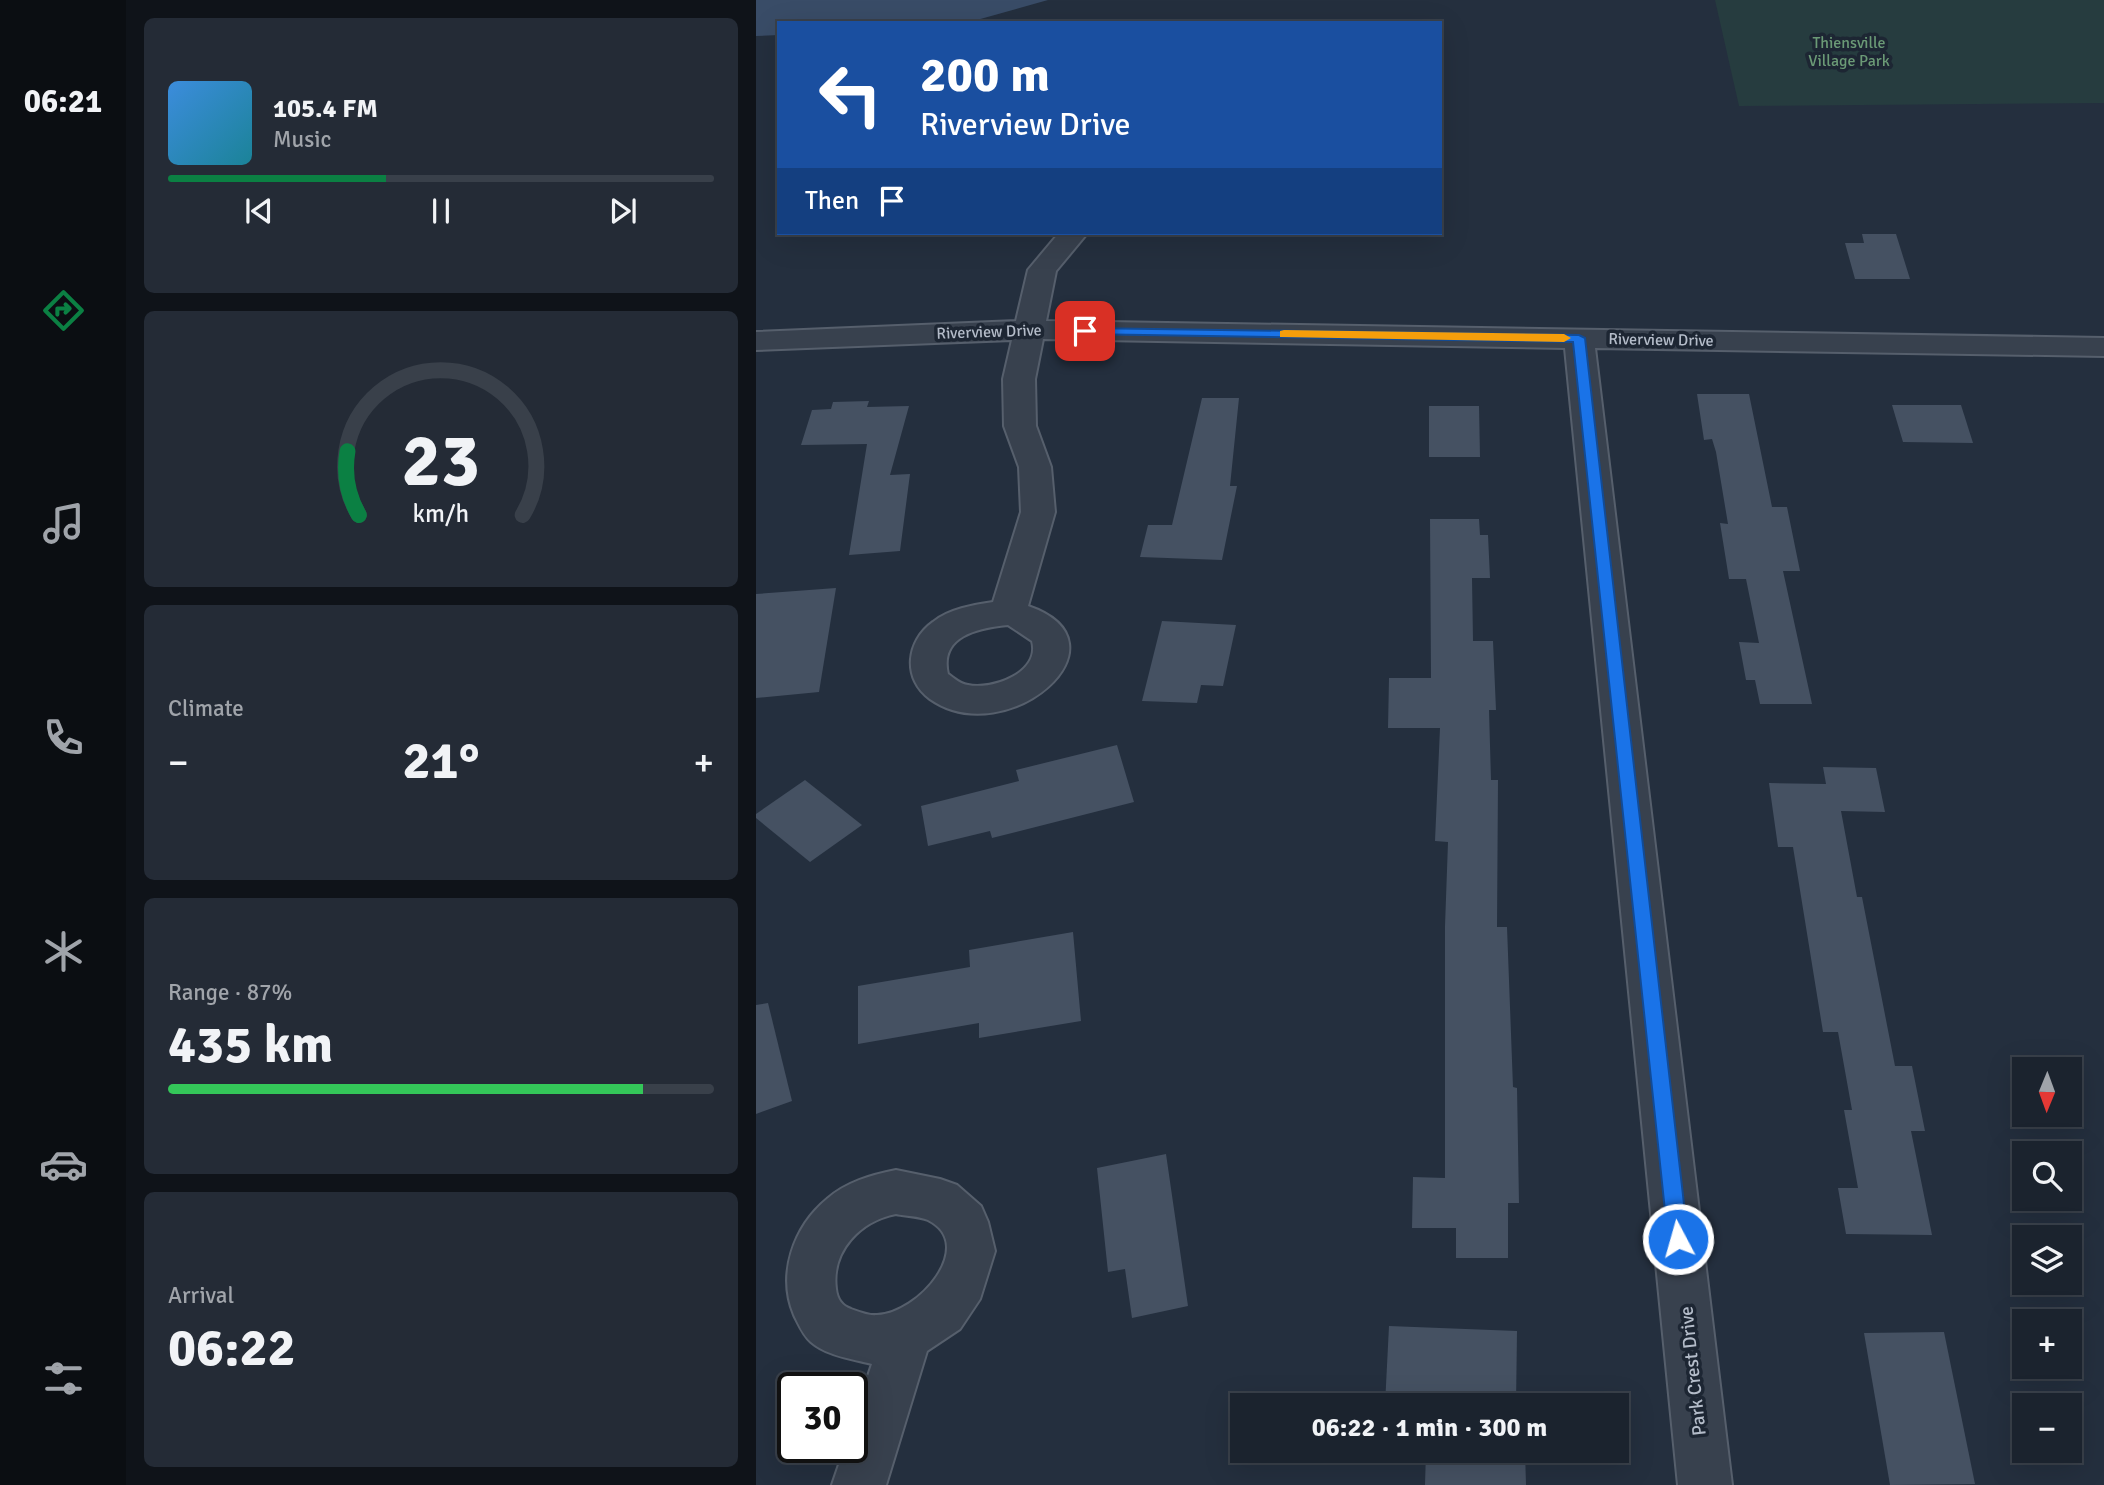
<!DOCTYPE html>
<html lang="en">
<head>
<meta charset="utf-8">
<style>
	:root { --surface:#1b232e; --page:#242b36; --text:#f1f3f6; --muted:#a0a4aa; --line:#39404a; --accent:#0b8043 }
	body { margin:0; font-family:Signika,sans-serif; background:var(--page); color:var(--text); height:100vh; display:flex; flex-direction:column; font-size:26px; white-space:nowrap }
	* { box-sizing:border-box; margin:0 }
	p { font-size:23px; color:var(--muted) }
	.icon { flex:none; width:38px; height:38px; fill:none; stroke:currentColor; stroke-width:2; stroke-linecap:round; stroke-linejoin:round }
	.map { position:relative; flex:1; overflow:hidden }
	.drawer { display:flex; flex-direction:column; gap:18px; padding:18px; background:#0f1319; width:630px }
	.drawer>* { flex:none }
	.top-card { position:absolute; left:21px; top:21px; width:665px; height:214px; border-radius:0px; box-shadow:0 7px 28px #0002,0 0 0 2px var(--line); background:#1a4fa0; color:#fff; overflow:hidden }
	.needle { width:46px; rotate:181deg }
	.tools { position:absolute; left:1256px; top:1057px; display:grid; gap:14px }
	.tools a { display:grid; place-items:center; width:70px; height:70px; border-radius:0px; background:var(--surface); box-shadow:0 7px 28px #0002,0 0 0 2px var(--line); font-size:35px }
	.speed { position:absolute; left:21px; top:1372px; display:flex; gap:14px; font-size:35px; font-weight:700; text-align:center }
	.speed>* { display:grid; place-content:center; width:91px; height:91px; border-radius:50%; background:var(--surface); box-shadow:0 7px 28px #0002,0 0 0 2px var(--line); line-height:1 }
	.speed .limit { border:4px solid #111; border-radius:10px; background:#fff; color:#111 }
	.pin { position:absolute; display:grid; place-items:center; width:60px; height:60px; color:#fff; margin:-30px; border-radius:14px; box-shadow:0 4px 10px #0006 }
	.me { position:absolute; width:77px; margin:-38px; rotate:354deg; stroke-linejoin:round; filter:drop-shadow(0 0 5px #0008) }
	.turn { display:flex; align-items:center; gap:24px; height:147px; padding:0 28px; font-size:32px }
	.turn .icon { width:91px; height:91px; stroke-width:2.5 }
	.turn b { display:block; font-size:49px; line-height:60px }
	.then { display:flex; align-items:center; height:66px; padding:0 28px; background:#0003; gap:14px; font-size:26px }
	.big { font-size:52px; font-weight:700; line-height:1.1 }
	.drawer .widget { flex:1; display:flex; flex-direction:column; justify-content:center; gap:10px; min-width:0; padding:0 24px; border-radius:10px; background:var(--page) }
	.drawer .dial { align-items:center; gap:0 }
	.dial svg { height:182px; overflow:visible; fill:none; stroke:var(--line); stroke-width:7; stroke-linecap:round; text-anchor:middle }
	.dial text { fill:var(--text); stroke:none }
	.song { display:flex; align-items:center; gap:21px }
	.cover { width:84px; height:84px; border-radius:10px; background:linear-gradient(135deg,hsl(210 70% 55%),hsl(190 70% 35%)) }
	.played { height:7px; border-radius:4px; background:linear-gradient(90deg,var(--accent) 40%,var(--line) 40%) }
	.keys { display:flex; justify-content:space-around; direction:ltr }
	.heat { display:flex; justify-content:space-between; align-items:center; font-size:38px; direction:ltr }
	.charge { height:10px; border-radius:5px; background:linear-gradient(90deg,#34c759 87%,var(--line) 0) }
	.trip { position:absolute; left:474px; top:1393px; width:399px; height:70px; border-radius:0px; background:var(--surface); box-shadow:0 7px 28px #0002,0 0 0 2px var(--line); font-weight:700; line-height:70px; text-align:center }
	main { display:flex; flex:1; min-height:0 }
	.menu { display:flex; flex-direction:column; width:126px; justify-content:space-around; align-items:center; background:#0b0e12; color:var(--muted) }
	.menu .icon { width:49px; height:49px }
	.menu .on { color:var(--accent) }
	.menu b { font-size:32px; color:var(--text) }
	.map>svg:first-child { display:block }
	.green { fill:#263c3f }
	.water { fill:#394c67 }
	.building { fill:#455162 }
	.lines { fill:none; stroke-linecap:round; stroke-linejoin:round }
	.minor-casing { stroke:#565f6c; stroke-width:4 }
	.minor { fill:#38414e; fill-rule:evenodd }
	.route { fill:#1a73e8; stroke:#114b97; stroke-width:2 }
	.slow { fill:#f59e0b }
	.labels { text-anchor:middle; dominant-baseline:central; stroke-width:7; stroke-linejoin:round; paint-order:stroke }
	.far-park-label { font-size:16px; fill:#6b9a76; stroke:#1d2633 }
	.far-street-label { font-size:16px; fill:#b4bcc9; stroke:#1d2633 }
	.street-label { font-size:19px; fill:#b4bcc9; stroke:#1d2633 }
</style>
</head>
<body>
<main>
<nav class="menu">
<b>06:21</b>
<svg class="icon on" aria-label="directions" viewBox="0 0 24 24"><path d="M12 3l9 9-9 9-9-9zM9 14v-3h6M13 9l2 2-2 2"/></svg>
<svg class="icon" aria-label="music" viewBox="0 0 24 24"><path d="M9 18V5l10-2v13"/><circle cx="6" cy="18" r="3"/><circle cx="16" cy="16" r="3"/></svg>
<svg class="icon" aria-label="phone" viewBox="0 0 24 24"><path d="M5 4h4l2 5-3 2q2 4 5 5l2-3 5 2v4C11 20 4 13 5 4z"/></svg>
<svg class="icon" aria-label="climate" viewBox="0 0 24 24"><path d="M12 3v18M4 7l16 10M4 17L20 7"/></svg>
<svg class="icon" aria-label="car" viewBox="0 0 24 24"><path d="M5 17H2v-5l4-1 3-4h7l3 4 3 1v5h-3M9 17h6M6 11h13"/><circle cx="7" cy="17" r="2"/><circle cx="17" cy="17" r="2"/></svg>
<svg class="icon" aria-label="filters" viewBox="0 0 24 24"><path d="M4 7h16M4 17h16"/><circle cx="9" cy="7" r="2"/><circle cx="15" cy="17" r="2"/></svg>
</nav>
<section class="drawer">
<div class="widget">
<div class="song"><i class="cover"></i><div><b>105.4 FM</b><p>Music</p></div></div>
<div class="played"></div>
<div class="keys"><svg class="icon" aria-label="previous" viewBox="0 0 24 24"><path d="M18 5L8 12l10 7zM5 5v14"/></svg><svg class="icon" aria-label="pause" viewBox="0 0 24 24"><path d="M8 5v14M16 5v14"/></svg><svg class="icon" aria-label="next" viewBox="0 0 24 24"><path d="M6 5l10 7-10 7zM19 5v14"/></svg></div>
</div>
<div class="widget dial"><svg viewBox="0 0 100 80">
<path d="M14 69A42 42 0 1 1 86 69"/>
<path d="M14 69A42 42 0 0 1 9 41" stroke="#0b8043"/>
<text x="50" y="56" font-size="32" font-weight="700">23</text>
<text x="50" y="72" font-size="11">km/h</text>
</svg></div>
<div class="widget"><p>Climate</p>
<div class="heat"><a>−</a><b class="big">21°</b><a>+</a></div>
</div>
<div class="widget"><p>Range · 87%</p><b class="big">435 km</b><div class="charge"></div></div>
<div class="widget"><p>Arrival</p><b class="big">06:22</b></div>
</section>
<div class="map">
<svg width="1348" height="1485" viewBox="0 0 1348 1485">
	<rect width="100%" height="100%" fill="#242f3e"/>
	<!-- green -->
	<polygon class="green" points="959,0 1348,0 1348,103 983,106"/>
	<!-- water -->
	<polygon class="water" points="0,0 292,0 210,23 23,23 23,35 0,36"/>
	<!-- building -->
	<g class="building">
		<polygon points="1106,234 1140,234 1154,279 1099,279 1089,243 1108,243"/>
		<polygon points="941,394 993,394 1016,507 1031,507 1044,571 1027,571 1056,704 1004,704 999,680 990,680 983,642 1003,643 990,579 973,579 964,523 972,524 960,452 956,439 948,440"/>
		<polygon points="446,398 483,398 474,486 481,486 466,560 384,557 392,525 416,525"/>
		<polygon points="113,401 111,407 153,406 134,475 154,474 144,551 93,555 111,444 45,445 56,410 75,409 77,402"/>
		<polygon points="1136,405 1205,405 1217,443 1147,442"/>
		<polygon points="673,406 723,406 724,457 673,457"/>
		<polygon points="674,519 723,519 724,535 732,535 734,578 716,578 717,641 737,641 740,710 733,710 735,780 742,780 741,927 751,927 757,1087 761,1088 763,1203 752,1203 752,1258 700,1258 700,1228 656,1228 657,1177 689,1178 689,926 692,842 679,841 684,728 632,728 633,678 675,678"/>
		<polygon points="80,588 63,692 0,698 0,594"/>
		<polygon points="406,621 480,625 467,686 445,685 441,703 386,701"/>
		<polygon points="361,745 378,802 236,838 234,831 172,846 165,806 263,781 260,770"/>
		<polygon points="1067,767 1120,768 1129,812 1085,811 1101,897 1106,897 1139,1066 1156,1066 1169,1131 1155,1131 1176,1235 1090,1234 1082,1188 1102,1188 1088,1110 1096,1110 1082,1032 1067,1032 1037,847 1022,847 1013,783 1070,784"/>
		<polygon points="49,780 106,825 54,862 0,818 0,814"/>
		<polygon points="317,932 325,1021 223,1038 223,1023 102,1044 102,986 214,967 213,950"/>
		<polygon points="12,1003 36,1101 0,1114 0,1005"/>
		<polygon points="410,1154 432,1306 376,1318 369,1269 352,1272 341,1168"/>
		<polygon points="633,1326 761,1331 760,1405 629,1405"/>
		<polygon points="1188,1332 1219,1484 1134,1485 1108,1333"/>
		<polygon points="670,1451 769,1451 770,1485 669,1485"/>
	</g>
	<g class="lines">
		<defs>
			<g id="minor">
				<path d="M303 233H327L329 236 300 271 290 321 1348 338V356L839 348 976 1485H922L809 348 287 339 279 379 280 426 295 467 299 512 272 606C380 643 251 753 174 699 146 679 150 641 177 622 193 609 217 605 237 602L265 512 263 467 248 426 247 379 256 340 0 350V332L260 321 272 270ZM252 625 276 641C285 673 236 690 212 685 204 684 198 678 192 674 183 636 222 628 252 625Z"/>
				<path d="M140 1170 184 1179 201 1185 225 1206 232 1222 239 1251 224 1299 204 1329 171 1351 130 1485H76L89 1447H96V1424L116 1364C97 1359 71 1356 55 1342 47 1335 43 1325 38 1315 21 1275 37 1227 71 1199 90 1182 115 1175 140 1170ZM140 1214C149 1216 163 1216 172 1220 222 1245 162 1314 121 1315 113 1316 103 1312 95 1309 86 1306 81 1299 80 1289 75 1251 104 1221 140 1214Z"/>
			</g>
		</defs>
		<!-- minor casing -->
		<use href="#minor" class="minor-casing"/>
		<!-- minor -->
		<use href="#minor" class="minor"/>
	</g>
	<!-- route -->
	<polygon class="route" points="329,328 823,335 829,338 932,1239 929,1246 922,1249 915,1246 912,1239 817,342 324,334 324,329"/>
	<!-- slow -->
	<polygon class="slow" points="528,330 808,334 815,338 808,342 524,337 524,331"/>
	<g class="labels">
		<!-- far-park labels -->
		<g class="far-park-label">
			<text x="1093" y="43">Thiensville<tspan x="1093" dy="18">Village Park</tspan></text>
		</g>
		<!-- far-street labels -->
		<g class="far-street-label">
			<text transform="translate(233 332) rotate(-2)">Riverview Drive</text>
			<text transform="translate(905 340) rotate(1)">Riverview Drive</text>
		</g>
		<!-- street labels -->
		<g class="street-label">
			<text transform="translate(937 1371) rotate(-96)">Park Crest Drive</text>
		</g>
	</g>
</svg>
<div class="tools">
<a><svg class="needle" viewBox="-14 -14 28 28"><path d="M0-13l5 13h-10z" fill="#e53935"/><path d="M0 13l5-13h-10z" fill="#a0a4aa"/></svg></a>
<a><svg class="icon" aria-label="search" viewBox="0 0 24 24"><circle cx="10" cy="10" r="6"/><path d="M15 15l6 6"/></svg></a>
<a><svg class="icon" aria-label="layers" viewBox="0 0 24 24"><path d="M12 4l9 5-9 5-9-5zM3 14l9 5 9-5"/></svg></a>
<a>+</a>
<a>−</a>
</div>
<div class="speed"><div class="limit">30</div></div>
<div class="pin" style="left:329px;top:331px;background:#d93025"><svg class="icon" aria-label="arrive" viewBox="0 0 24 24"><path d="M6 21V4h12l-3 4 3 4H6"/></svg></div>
<svg class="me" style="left:922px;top:1239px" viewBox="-20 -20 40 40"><circle r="17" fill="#1a73e8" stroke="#fff" stroke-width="3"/><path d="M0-11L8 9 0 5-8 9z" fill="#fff"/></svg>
<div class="trip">06:22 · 1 min · 300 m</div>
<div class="top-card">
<div class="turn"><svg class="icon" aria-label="left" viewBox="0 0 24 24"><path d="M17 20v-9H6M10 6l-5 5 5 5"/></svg><div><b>200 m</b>Riverview Drive</div></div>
<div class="then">Then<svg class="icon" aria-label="arrive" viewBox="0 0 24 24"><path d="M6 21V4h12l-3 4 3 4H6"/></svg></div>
</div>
</div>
</main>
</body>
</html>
